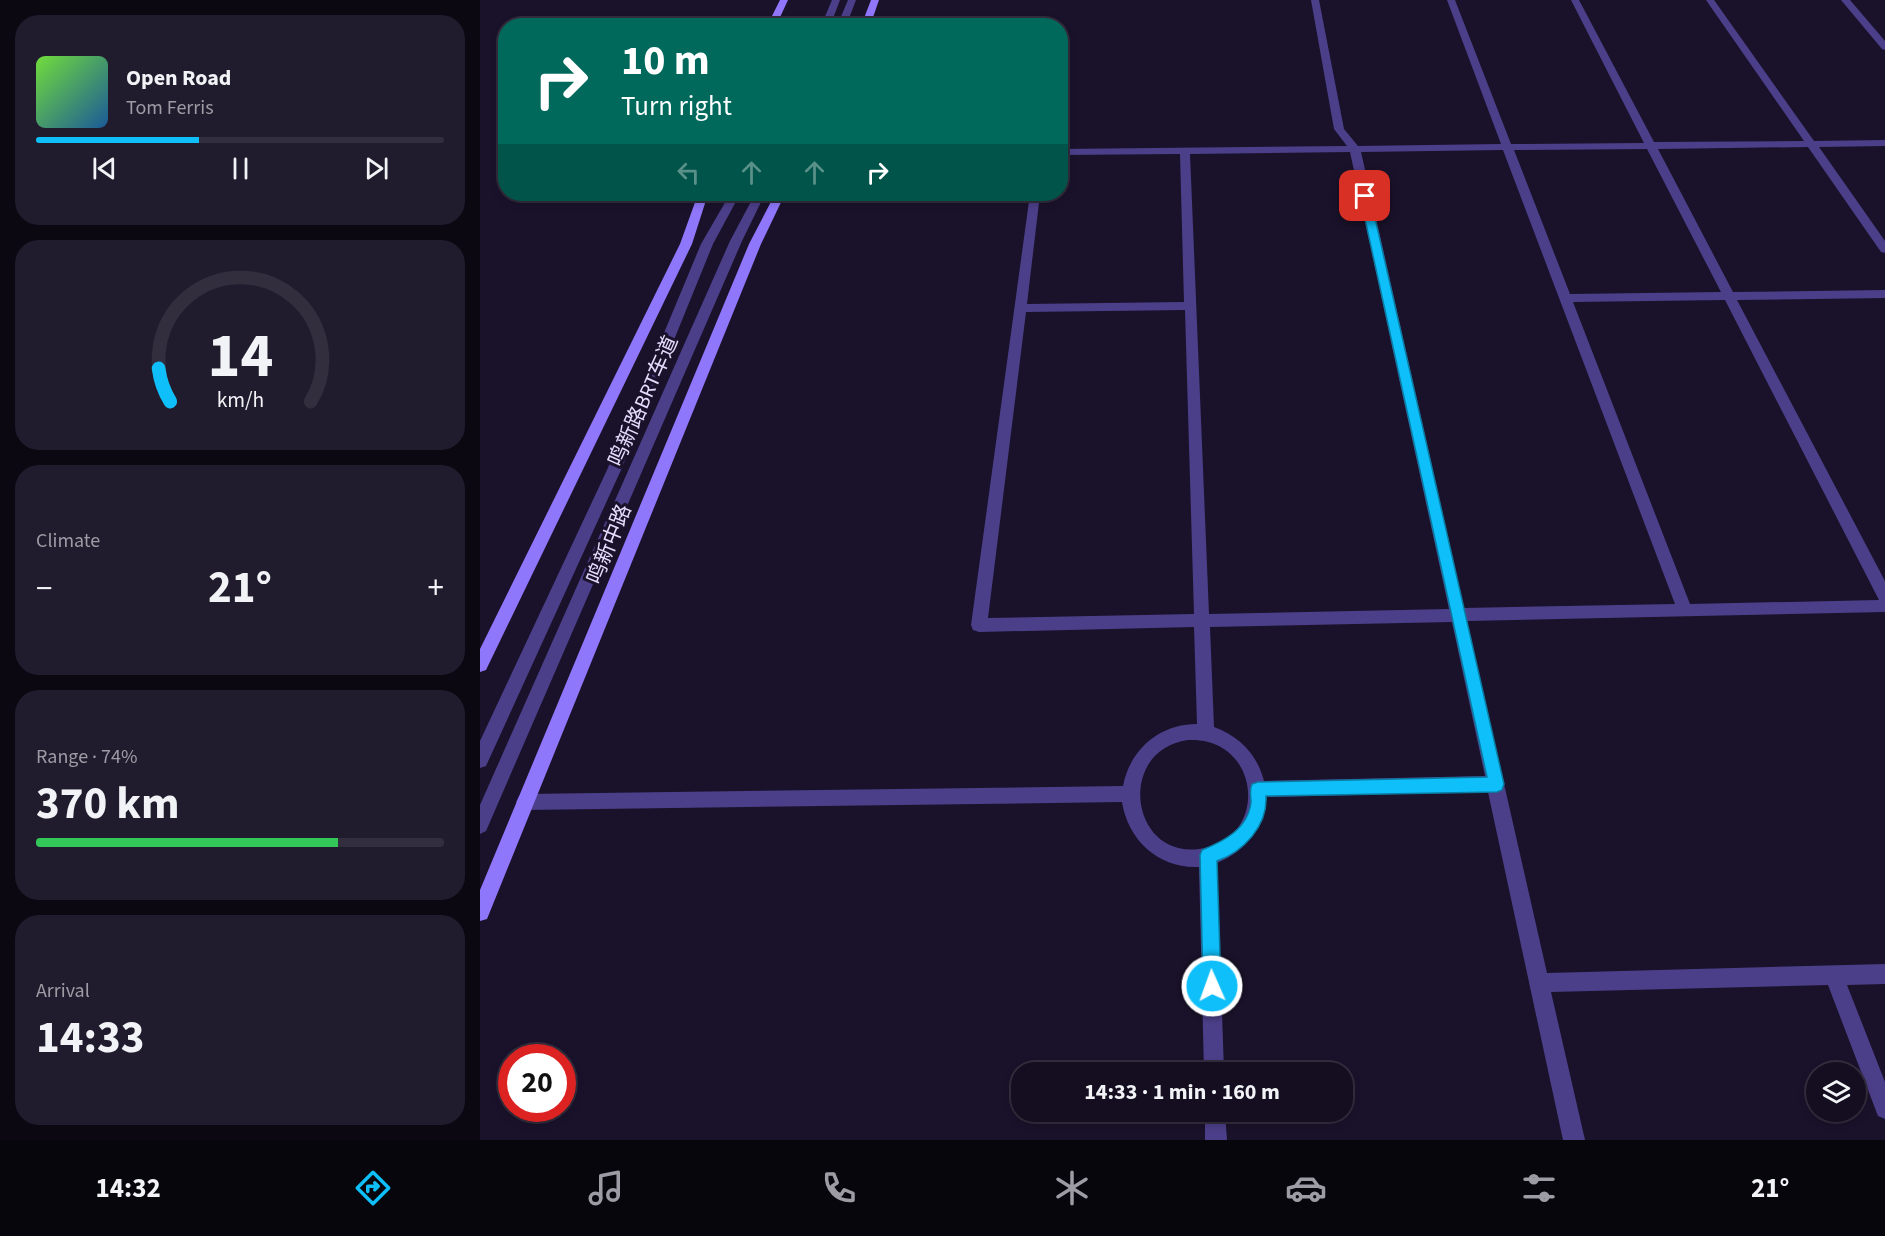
<!DOCTYPE html>
<html lang="en">
<head>
<meta charset="utf-8">
<style>
	:root { --surface:#140e20; --page:#211c2d; --text:#f1f3f6; --muted:#9d9ca5; --line:#332e3e; --accent:#0fbff9 }
	body { margin:0; font-family:"Source Sans 3","Noto Sans SC",sans-serif; background:var(--page); color:var(--text); height:100vh; display:flex; flex-direction:column; font-size:22px; white-space:nowrap }
	* { box-sizing:border-box; margin:0 }
	p { font-size:20px; color:var(--muted) }
	.icon { flex:none; width:33px; height:33px; fill:none; stroke:currentColor; stroke-width:2; stroke-linecap:round; stroke-linejoin:round }
	.map { position:relative; flex:1; overflow:hidden }
	.details { display:flex; flex-direction:column; gap:15px; padding:15px; background:#0b0812; width:480px }
	.details>* { flex:none }
	.hud { position:absolute; left:18px; top:18px; width:570px; height:183px; border-radius:24px; box-shadow:0 3px 9px #0003,0 0 0 2px var(--line); background:#00695c; color:#fff; overflow:hidden }
	.tools { position:absolute; left:1326px; top:1062px; display:grid; gap:12px }
	.tools a { display:grid; place-items:center; width:60px; height:60px; border-radius:50%; background:var(--surface); box-shadow:0 3px 9px #0003,0 0 0 2px var(--line); font-size:30px }
	.speed { position:absolute; left:18px; top:1044px; display:flex; gap:12px; font-size:30px; font-weight:700; text-align:center }
	.speed>* { display:grid; place-content:center; width:78px; height:78px; border-radius:50%; background:var(--surface); box-shadow:0 3px 9px #0003,0 0 0 2px var(--line); line-height:1 }
	.speed .limit { border:9px solid #d22; background:#fff; color:#111 }
	.pin { position:absolute; display:grid; place-items:center; width:51px; height:51px; color:#fff; margin:-26px; border-radius:12px; box-shadow:0 3px 9px #0006 }
	.me { position:absolute; width:66px; margin:-33px; rotate:358deg; stroke-linejoin:round; filter:drop-shadow(0 0 4px #0008) }
	.turn { display:flex; align-items:center; gap:21px; height:126px; padding:0 24px; font-size:27px }
	.turn .icon { width:78px; height:78px; stroke-width:2.5 }
	.turn b { display:block; font-size:42px; line-height:51px }
	.lanes { display:flex; align-items:center; height:57px; padding:0 24px; background:#0003; justify-content:center; gap:30px; direction:ltr }
	.lanes .off { opacity:.35 }
	.big { font-size:45px; font-weight:700; line-height:1.1 }
	.details .tile { flex:1; display:flex; flex-direction:column; justify-content:center; gap:9px; min-width:0; padding:0 21px; border-radius:24px; background:var(--page) }
	.details .dial { align-items:center; gap:0 }
	.dial svg { height:156px; overflow:visible; fill:none; stroke:var(--line); stroke-width:7; stroke-linecap:round; text-anchor:middle }
	.dial text { fill:var(--text); stroke:none }
	.song { display:flex; align-items:center; gap:18px }
	.cover { width:72px; height:72px; border-radius:9px; background:linear-gradient(135deg,hsl(100 70% 55%),hsl(210 70% 35%)) }
	.played { height:6px; border-radius:3px; background:linear-gradient(90deg,var(--accent) 40%,var(--line) 40%) }
	.keys { display:flex; justify-content:space-around; direction:ltr }
	.heat { display:flex; justify-content:space-between; align-items:center; font-size:33px; direction:ltr }
	.charge { height:9px; border-radius:4px; background:linear-gradient(90deg,#34c759 74%,var(--line) 0) }
	.trip { position:absolute; left:531px; top:1062px; width:342px; height:60px; border-radius:24px; background:var(--surface); box-shadow:0 3px 9px #0003,0 0 0 2px var(--line); font-weight:700; line-height:60px; text-align:center }
	.menu { display:flex; height:96px; justify-content:space-around; align-items:center; background:#08060d; color:var(--muted) }
	.menu .icon { width:42px; height:42px }
	.menu .selected { color:var(--accent) }
	.menu b { font-size:27px; color:var(--text) }
	main { display:flex; flex:1; min-height:0 }
	.map>svg:first-child { display:block }
	.lines { fill:none; stroke-linecap:round; stroke-linejoin:round }
	.service { fill:#4c3f89; fill-rule:evenodd }
	.secondary { fill:#8e77fb; fill-rule:evenodd }
	.route { fill:#0fbff9; stroke:#0a7ca2; stroke-width:1.5 }
	.labels { text-anchor:middle; dominant-baseline:central; stroke-width:6; stroke-linejoin:round; paint-order:stroke }
	.street-label { font-size:21px; fill:#e6ddfe; stroke:#1a122b }
</style>
</head>
<body>
<main>
<section class="details">
<div class="tile">
<div class="song"><i class="cover"></i><div><b>Open Road</b><p>Tom Ferris</p></div></div>
<div class="played"></div>
<div class="keys"><svg class="icon" aria-label="previous" viewBox="0 0 24 24"><path d="M18 5L8 12l10 7zM5 5v14"/></svg><svg class="icon" aria-label="pause" viewBox="0 0 24 24"><path d="M8 5v14M16 5v14"/></svg><svg class="icon" aria-label="next" viewBox="0 0 24 24"><path d="M6 5l10 7-10 7zM19 5v14"/></svg></div>
</div>
<div class="tile dial"><svg viewBox="0 0 100 80">
<path d="M14 69A42 42 0 1 1 86 69"/>
<path d="M14 69A42 42 0 0 1 8 52" stroke="#0fbff9"/>
<text x="50" y="56" font-size="32" font-weight="700">14</text>
<text x="50" y="72" font-size="11">km/h</text>
</svg></div>
<div class="tile"><p>Climate</p>
<div class="heat"><a>−</a><b class="big">21°</b><a>+</a></div>
</div>
<div class="tile"><p>Range · 74%</p><b class="big">370 km</b><div class="charge"></div></div>
<div class="tile"><p>Arrival</p><b class="big">14:33</b></div>
</section>
<div class="map">
<svg width="1405" height="1140" viewBox="0 0 1405 1140">
	<rect width="100%" height="100%" fill="#1a122b"/>
	<g class="lines">
		<!-- service -->
		<g class="service">
			<polygon points="352,0 360,0 350,26 341,26"/>
			<polygon points="368,0 376,0 366,26 357,26"/>
			<path d="M831 0H839L864 129 878 146 1021 144 967 0H975L1031 144 1164 143 1091 0H1099L1174 142 1324 141 1226 0H1234L1334 141 1405 140V146L1339 147 1405 241V253L1401 252 1328 147 1178 149 1253 292 1405 290V298L1257 300 1405 581V612L987 621 1067 973 1405 964V984L1367 985 1405 1082V1119L1398 1116 1348 985 1071 992 1105 1140H1083L1008 792 786 797C784 828 766 851 737 863L744 1072H724L719 867C680 869 648 841 642 802L45 810 39 808 36 802 39 796 45 794 643 786C650 749 680 724 717 724L714 627 499 632 493 630 491 625 550 194H560L547 304 704 302 700 154 580 155V149L867 146 854 129ZM1167 149 1241 292 1090 294 1034 150ZM1023 150 1195 604 984 608 881 152ZM870 152 969 609 729 614 710 154ZM1245 300 1399 600 1210 604 1093 302ZM705 310 714 614 508 618 546 312ZM972 622 1005 776 784 781C777 754 760 737 734 727L730 627ZM708 740C781 736 791 840 719 849 650 858 636 750 708 740Z"/>
			<polygon points="1361,0 1370,0 1405,41 1405,50 1402,49"/>
			<polygon points="250,194 260,194 233,244 141,470 6,766 0,768 0,741 127,470 221,244"/>
			<polygon points="275,194 285,194 262,241 6,831 0,834 0,805 250,241"/>
			<polygon points="725,1112 745,1112 747,1140 725,1140"/>
		</g>
		<!-- secondary -->
		<g class="secondary">
			<polygon points="300,0 308,0 296,26 287,26"/>
			<polygon points="391,0 399,0 390,26 381,26"/>
			<polygon points="218,194 228,194 212,244 6,670 0,672 0,649 200,244"/>
			<polygon points="295,194 305,194 281,244 7,919 0,921 0,890 269,244"/>
		</g>
	</g>
	<!-- route -->
	<path class="route" d="M885 193 890 196 1024 784 1022 790 1017 792 786 796C788 826 763 852 737 861L741 986 738 992 732 995 726 992 723 986 720 855 722 850C744 841 768 829 771 802 771 795 769 791 772 784L778 782 1007 777 880 196Z"/>
	<g class="labels">
		<!-- street labels -->
		<g class="street-label">
			<text transform="translate(163 401) rotate(-66)">鸣新路BRT车道</text>
			<text transform="translate(129 544) rotate(-68)">鸣新中路</text>
		</g>
	</g>
</svg>
<div class="tools">
<a><svg class="icon" aria-label="layers" viewBox="0 0 24 24"><path d="M12 4l9 5-9 5-9-5zM3 14l9 5 9-5"/></svg></a>
</div>
<div class="speed"><div class="limit">20</div></div>
<div class="pin" style="left:885px;top:196px;background:#d93025"><svg class="icon" aria-label="arrive" viewBox="0 0 24 24"><path d="M6 21V4h12l-3 4 3 4H6"/></svg></div>
<svg class="me" style="left:732px;top:986px" viewBox="-20 -20 40 40"><circle r="17" fill="#0fbff9" stroke="#fff" stroke-width="3"/><path d="M0-11L8 9 0 5-8 9z" fill="#fff"/></svg>
<div class="trip">14:33 · 1 min · 160 m</div>
<div class="hud">
<div class="turn"><svg class="icon" aria-label="right" viewBox="0 0 24 24"><path d="M7 20v-9h11M14 6l5 5-5 5"/></svg><div><b>10 m</b>Turn right</div></div>
<div class="lanes"><svg class="icon off" aria-label="left" viewBox="0 0 24 24"><path d="M17 20v-9H6M10 6l-5 5 5 5"/></svg><svg class="icon off" aria-label="ahead" viewBox="0 0 24 24"><path d="M12 20V5M6 11l6-6 6 6"/></svg><svg class="icon off" aria-label="ahead" viewBox="0 0 24 24"><path d="M12 20V5M6 11l6-6 6 6"/></svg><svg class="icon" aria-label="right" viewBox="0 0 24 24"><path d="M7 20v-9h11M14 6l5 5-5 5"/></svg></div>
</div>
</div>
</main>
<nav class="menu">
<b>14:32</b>
<svg class="icon selected" aria-label="directions" viewBox="0 0 24 24"><path d="M12 3l9 9-9 9-9-9zM9 14v-3h6M13 9l2 2-2 2"/></svg>
<svg class="icon" aria-label="music" viewBox="0 0 24 24"><path d="M9 18V5l10-2v13"/><circle cx="6" cy="18" r="3"/><circle cx="16" cy="16" r="3"/></svg>
<svg class="icon" aria-label="phone" viewBox="0 0 24 24"><path d="M5 4h4l2 5-3 2q2 4 5 5l2-3 5 2v4C11 20 4 13 5 4z"/></svg>
<svg class="icon" aria-label="climate" viewBox="0 0 24 24"><path d="M12 3v18M4 7l16 10M4 17L20 7"/></svg>
<svg class="icon" aria-label="car" viewBox="0 0 24 24"><path d="M5 17H2v-5l4-1 3-4h7l3 4 3 1v5h-3M9 17h6M6 11h13"/><circle cx="7" cy="17" r="2"/><circle cx="17" cy="17" r="2"/></svg>
<svg class="icon" aria-label="filters" viewBox="0 0 24 24"><path d="M4 7h16M4 17h16"/><circle cx="9" cy="7" r="2"/><circle cx="15" cy="17" r="2"/></svg>
<b>21°</b>
</nav>
</body>
</html>
